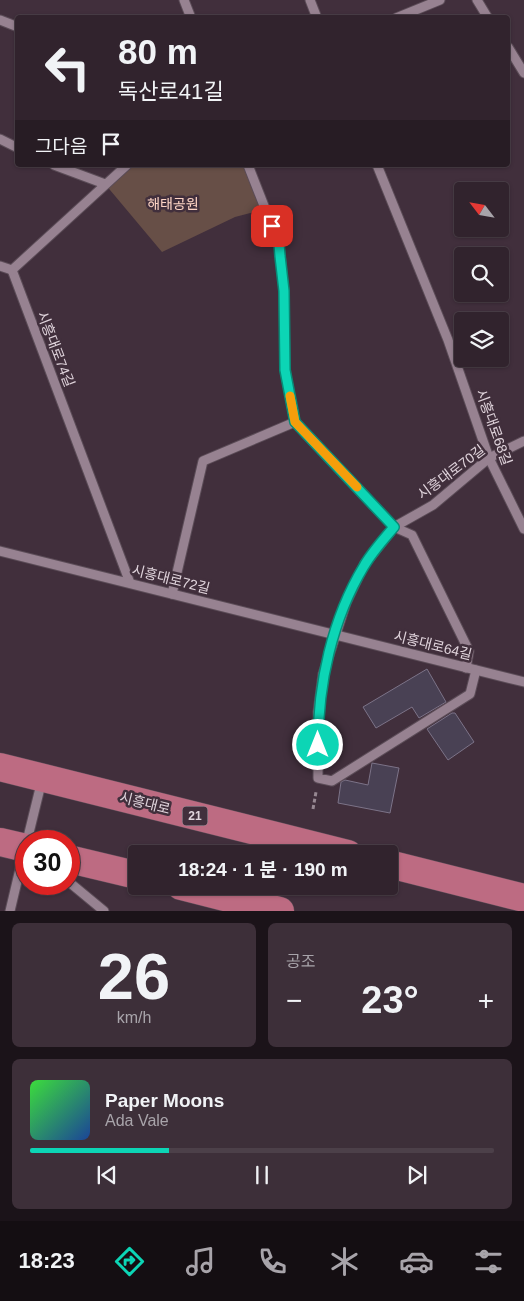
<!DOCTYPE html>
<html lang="ko">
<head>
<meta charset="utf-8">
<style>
	:root { --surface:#31232d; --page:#3d2f39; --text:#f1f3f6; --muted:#a8a4aa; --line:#4c4049; --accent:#0cd5b5 }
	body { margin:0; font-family:Helvetica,"Noto Sans KR",sans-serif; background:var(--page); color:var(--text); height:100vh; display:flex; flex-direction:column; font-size:19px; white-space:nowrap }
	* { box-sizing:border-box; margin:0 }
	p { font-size:16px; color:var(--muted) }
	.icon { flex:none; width:28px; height:28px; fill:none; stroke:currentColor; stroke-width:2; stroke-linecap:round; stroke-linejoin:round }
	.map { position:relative; height:911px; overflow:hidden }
	.drawer { display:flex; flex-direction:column; gap:12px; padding:12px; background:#1b1319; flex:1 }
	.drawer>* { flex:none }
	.banner { position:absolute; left:15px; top:15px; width:495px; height:152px; border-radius:5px; box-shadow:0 1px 4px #0004,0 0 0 1px var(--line); background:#31232d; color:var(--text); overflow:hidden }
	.needle { width:32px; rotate:301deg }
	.buttons { position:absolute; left:454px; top:182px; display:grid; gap:10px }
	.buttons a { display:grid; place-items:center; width:55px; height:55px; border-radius:5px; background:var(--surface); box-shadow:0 1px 4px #0004,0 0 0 1px var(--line); font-size:25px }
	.speed { position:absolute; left:15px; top:830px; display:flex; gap:10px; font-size:25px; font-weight:700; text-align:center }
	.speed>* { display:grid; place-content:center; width:65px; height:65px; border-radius:50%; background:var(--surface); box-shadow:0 1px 4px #0004,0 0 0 1px var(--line); line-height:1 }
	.speed .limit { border:8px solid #d22; background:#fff; color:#111 }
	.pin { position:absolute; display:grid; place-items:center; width:42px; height:42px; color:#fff; margin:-21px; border-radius:10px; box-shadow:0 2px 8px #0006 }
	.me { position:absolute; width:55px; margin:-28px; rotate:0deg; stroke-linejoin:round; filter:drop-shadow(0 0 4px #0008) }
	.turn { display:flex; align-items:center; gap:18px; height:105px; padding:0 20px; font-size:22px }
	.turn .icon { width:65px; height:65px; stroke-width:2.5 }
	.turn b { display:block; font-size:35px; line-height:42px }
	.then { display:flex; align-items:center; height:48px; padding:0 20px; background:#0003; gap:10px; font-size:19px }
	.big { font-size:38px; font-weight:700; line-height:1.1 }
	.drawer .widget { flex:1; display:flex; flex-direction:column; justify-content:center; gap:8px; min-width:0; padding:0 18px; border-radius:8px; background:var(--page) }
	.drawer .dial { align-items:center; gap:0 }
	.dial b { font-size:65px; line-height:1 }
	.song { display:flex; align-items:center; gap:15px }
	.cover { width:60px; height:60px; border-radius:8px; background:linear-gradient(135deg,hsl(120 70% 55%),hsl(220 70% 35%)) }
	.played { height:5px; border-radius:2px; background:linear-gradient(90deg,var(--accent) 30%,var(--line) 30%) }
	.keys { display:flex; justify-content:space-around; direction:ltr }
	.heat { display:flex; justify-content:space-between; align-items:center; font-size:28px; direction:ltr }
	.drawer .tiles { flex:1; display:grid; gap:12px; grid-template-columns:1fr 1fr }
	.widget:last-child { grid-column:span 2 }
	.trip { position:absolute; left:128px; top:845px; width:270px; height:50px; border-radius:5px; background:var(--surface); box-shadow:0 1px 4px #0004,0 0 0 1px var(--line); font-weight:700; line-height:50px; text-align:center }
	.tabs { display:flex; height:80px; justify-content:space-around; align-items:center; background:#140e12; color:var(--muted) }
	.tabs .icon { width:35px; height:35px }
	.tabs .active { color:var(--accent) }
	.tabs b { font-size:22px; color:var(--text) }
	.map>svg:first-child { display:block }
	.green { fill:#674f47 }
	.building { fill:#494154; stroke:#7c7388 }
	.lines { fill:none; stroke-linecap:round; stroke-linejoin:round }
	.minor-casing { stroke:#5b4c57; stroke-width:11 }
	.major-casing { stroke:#5b4c57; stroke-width:29 }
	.path { stroke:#978892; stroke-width:3; stroke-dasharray:4 2.5; stroke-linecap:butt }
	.minor { stroke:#978291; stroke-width:9 }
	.major { stroke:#bd6b82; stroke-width:28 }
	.route-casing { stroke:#088a76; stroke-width:12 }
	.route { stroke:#0cd5b5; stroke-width:9 }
	.slow { stroke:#f59e0b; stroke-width:9 }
	.labels { text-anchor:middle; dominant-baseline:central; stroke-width:5; stroke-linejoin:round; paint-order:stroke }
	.shield { fill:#412f3c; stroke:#b0a2ac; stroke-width:1 }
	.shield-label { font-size:12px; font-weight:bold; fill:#e0d4dc }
	.park-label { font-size:14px; fill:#fed4c5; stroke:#412f3c }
	.street-label { font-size:14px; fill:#e0d4dc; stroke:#412f3c }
</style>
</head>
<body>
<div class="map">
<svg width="524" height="911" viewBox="0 0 524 911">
	<rect width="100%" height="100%" fill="#412f3c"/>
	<!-- green -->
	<polygon class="green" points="127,165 248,165 266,209 235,217 162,252 105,184"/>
	<!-- building -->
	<g class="building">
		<polygon points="427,669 446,702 419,718 412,707 376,728 363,707"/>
		<polygon points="452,713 455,713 474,742 448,760 427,729"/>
		<polygon points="372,763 399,768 390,813 338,803 341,782 345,780 368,785"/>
	</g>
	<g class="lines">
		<defs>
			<g id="minor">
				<polyline points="184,0 191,18"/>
				<polyline points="310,0 317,18"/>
				<polyline points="477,0 488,18"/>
				<polyline points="396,18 440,0"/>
				<polyline points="0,20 18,27"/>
				<polyline points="508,47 524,73"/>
				<polyline points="0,139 18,148"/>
				<polyline points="54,165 105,184"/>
				<polyline points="127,165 12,270 130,583"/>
				<polyline points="248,165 279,244 284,291 285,370 295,422 394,527 412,535 469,651 466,668"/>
				<polyline points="377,165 448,340 489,458 524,529"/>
				<polyline points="0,266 12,270"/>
				<polyline points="0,551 524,682"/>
				<polyline points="172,594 203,461 295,422"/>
				<polyline points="476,670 470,694 332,781 318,778 318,712 323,674 346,603 364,565 394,527 433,505 489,458 524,441"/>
				<polyline points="27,841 42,780"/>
				<polyline points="69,882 104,911"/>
				<polyline points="10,911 24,852"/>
			</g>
			<g id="major">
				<polyline points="0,767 348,854"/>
				<polyline points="0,842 26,848"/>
				<polyline points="69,859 136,875"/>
				<polyline points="389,864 524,898"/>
				<polyline points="181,886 280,911"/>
			</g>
		</defs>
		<!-- minor casing -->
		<use href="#minor" class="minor-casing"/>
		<!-- major casing -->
		<use href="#major" class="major-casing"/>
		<!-- path -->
		<polyline class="path" points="313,809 316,792"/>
		<!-- minor -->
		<use href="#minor" class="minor"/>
		<!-- major -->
		<use href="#major" class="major"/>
	</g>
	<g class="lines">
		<defs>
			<path id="route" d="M272 226 279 244 280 256 284 291 285 370 295 422 394 527C384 539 372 552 364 566 332 619 318 684 318 745"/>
		</defs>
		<!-- route casing -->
		<use href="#route" class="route-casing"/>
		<!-- route -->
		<use href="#route" class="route"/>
		<!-- slow -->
		<polyline class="slow" points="290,396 295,422 357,487"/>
	</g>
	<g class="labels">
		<!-- shield labels -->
		<rect class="shield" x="182.5" y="806.5" width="25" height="19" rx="4"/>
		<g class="shield-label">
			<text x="195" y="816">21</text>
		</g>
		<!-- park labels -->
		<g class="park-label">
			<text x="173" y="204">해태공원</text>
		</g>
		<!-- street labels -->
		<g class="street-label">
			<text transform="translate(56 349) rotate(69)">시흥대로74길</text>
			<text transform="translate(494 427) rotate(70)">시흥대로68길</text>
			<text transform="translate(451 472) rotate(-37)">시흥대로70길</text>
			<text transform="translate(171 579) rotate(14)">시흥대로72길</text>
			<text transform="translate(433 645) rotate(14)">시흥대로64길</text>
			<text transform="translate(145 803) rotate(14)">시흥대로</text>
		</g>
	</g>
</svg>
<div class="buttons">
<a><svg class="needle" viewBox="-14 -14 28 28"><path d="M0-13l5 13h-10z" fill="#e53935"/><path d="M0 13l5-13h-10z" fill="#a8a4aa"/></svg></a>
<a><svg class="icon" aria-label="search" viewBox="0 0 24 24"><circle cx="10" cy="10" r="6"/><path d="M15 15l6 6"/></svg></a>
<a><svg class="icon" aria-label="layers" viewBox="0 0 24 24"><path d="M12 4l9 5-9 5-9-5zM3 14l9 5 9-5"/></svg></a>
</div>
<div class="speed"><div class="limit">30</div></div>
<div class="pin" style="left:272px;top:226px;background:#d93025"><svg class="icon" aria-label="arrive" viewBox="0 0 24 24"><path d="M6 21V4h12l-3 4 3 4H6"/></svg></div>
<svg class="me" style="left:318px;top:745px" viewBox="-20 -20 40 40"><circle r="17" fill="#0cd5b5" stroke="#fff" stroke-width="3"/><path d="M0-11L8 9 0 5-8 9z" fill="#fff"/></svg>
<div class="trip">18:24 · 1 분 · 190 m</div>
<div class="banner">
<div class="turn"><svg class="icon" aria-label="left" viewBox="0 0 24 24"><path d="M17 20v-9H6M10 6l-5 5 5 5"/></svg><div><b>80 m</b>독산로41길</div></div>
<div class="then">그다음<svg class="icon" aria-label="arrive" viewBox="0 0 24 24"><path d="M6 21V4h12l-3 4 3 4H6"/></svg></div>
</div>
</div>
<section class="drawer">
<div class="tiles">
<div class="widget dial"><b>26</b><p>km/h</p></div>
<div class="widget"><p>공조</p>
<div class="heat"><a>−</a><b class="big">23°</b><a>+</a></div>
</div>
<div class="widget">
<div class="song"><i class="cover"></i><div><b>Paper Moons</b><p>Ada Vale</p></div></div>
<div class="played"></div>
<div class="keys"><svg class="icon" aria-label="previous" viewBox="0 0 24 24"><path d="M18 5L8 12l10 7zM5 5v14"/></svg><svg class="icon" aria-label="pause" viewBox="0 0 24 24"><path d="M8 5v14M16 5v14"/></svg><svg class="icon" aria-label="next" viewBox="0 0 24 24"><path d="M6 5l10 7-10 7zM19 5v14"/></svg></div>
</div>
</div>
</section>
<nav class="tabs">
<b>18:23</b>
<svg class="icon active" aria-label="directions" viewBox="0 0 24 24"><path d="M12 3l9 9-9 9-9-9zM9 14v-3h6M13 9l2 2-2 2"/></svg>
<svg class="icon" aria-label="music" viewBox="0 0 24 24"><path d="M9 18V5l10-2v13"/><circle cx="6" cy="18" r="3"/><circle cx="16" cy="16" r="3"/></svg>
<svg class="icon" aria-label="phone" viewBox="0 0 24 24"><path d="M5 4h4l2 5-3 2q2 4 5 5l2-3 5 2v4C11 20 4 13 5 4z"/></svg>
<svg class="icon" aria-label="climate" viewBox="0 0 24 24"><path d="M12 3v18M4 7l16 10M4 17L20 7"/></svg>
<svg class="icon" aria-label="car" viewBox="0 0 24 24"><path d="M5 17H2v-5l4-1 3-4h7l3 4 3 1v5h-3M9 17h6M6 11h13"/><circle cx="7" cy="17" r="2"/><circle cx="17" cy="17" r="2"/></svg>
<svg class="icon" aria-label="filters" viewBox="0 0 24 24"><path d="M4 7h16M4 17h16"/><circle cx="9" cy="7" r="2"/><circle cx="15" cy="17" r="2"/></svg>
</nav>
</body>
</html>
